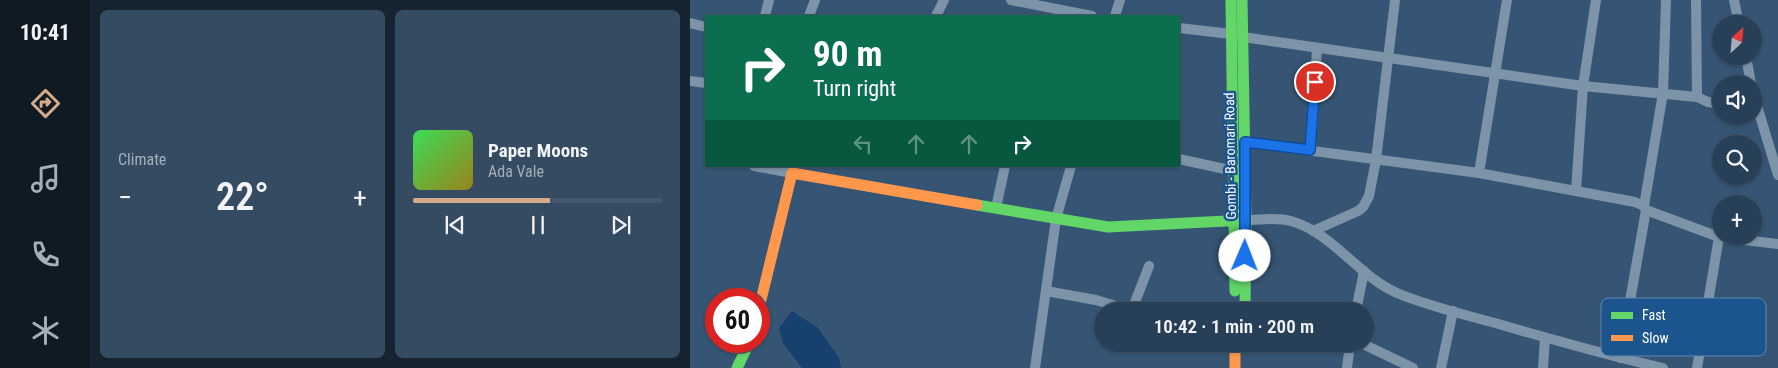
<!DOCTYPE html>
<html lang="en">
<head>
<meta charset="utf-8">
<style>
	:root { --surface:#284057; --page:#344b61; --text:#f1f3f6; --muted:#a5afba; --line:#44596d; --accent:#d6ab8b }
	body { margin:0; font-family:"Roboto Condensed",sans-serif; background:var(--page); color:var(--text); height:100vh; display:flex; flex-direction:column; font-size:19px; white-space:nowrap }
	* { box-sizing:border-box; margin:0 }
	p { font-size:16px; color:var(--muted) }
	.icon { flex:none; width:28px; height:28px; fill:none; stroke:currentColor; stroke-width:2; stroke-linecap:round; stroke-linejoin:round }
	.map { position:relative; flex:1; overflow:hidden }
	.panel { display:flex; flex-direction:column; gap:10px; padding:10px; background:#162330; width:600px }
	.panel>* { flex:none }
	.banner { position:absolute; left:15px; top:15px; width:475px; height:152px; border-radius:0px; box-shadow:0 1px 4px #0004,0 0 0 1px var(--line); background:#0b6e4f; color:#fff; overflow:hidden }
	.needle { width:32px; rotate:26deg }
	.fabs { position:absolute; left:1022px; top:15px; display:grid; gap:10px }
	.fabs a { display:grid; place-items:center; width:50px; height:50px; border-radius:50%; background:var(--surface); box-shadow:0 1px 4px #0004,0 0 0 1px var(--line); font-size:25px }
	.speed { position:absolute; left:15px; top:288px; display:flex; gap:10px; font-size:25px; font-weight:700; text-align:center }
	.speed>* { display:grid; place-content:center; width:65px; height:65px; border-radius:50%; background:var(--surface); box-shadow:0 1px 4px #0004,0 0 0 1px var(--line); line-height:1 }
	.speed .limit { border:8px solid #d22; background:#fff; color:#111 }
	.pin { position:absolute; display:grid; place-items:center; width:42px; height:42px; color:#fff; margin:-21px; border:2px solid #fff; border-radius:50%; box-shadow:0 1px 5px #0007 }
	.me { position:absolute; width:55px; margin:-28px; rotate:1deg; stroke-linejoin:round; filter:drop-shadow(0 0 4px #0008) }
	.turn { display:flex; align-items:center; gap:18px; height:105px; padding:0 25px; font-size:22px }
	.turn .icon { width:65px; height:65px; stroke-width:2.5 }
	.turn b { display:block; font-size:35px; line-height:42px }
	.lanes { display:flex; align-items:center; height:48px; padding:0 25px; background:#0003; justify-content:center; gap:25px; direction:ltr }
	.lanes .off { opacity:.35 }
	.big { font-size:38px; font-weight:600; line-height:1.1 }
	.panel .tile { flex:1; display:flex; flex-direction:column; justify-content:center; gap:8px; min-width:0; padding:0 18px; border-radius:8px; background:var(--page) }
	.song { display:flex; align-items:center; gap:15px }
	.cover { width:60px; height:60px; border-radius:8px; background:linear-gradient(135deg,hsl(130 70% 55%),hsl(50 70% 35%)) }
	.played { height:5px; border-radius:2px; background:linear-gradient(90deg,var(--accent) 55%,var(--line) 55%) }
	.keys { display:flex; justify-content:space-around; direction:ltr }
	.heat { display:flex; justify-content:space-between; align-items:center; font-size:28px; direction:ltr }
	.panel .tiles { flex:1; display:grid; gap:10px; grid-template-columns:repeat(2,1fr) }
	.trip { position:absolute; left:404px; top:302px; width:280px; height:50px; border-radius:25px; background:var(--surface); box-shadow:0 1px 4px #0004,0 0 0 1px var(--line); font-weight:600; line-height:50px; text-align:center }
	main { display:flex; flex:1; min-height:0 }
	.menu { display:flex; flex-direction:column; width:90px; justify-content:space-around; align-items:center; background:#101a23; color:var(--muted) }
	.menu .icon { width:35px; height:35px }
	.menu .current { color:var(--accent) }
	.menu b { font-size:22px; color:var(--text) }
	.map>svg:first-child { display:block }
	.water { fill:#16406e }
	.lines { fill:none; stroke-linecap:round; stroke-linejoin:round }
	.street { stroke:#7d93a7; stroke-width:10 }
	.fast { stroke:#63d668; stroke-width:11 }
	.slow { stroke:#ff974d; stroke-width:11 }
	.route-casing { stroke:#114b97; stroke-width:12 }
	.route { stroke:#1a73e8; stroke-width:9 }
	.labels { text-anchor:middle; dominant-baseline:central; stroke-width:5; stroke-linejoin:round; paint-order:stroke }
	.street-label { font-size:14px; fill:#fff; stroke:#1c548e }
	.key { fill:#1c548e; stroke:#6087b0; stroke-width:1 }
	.key-label { font-size:14px; fill:#fff }
</style>
</head>
<body>
<main>
<nav class="menu">
<b>10:41</b>
<svg class="icon current" aria-label="directions" viewBox="0 0 24 24"><path d="M12 3l9 9-9 9-9-9zM9 14v-3h6M13 9l2 2-2 2"/></svg>
<svg class="icon" aria-label="music" viewBox="0 0 24 24"><path d="M9 18V5l10-2v13"/><circle cx="6" cy="18" r="3"/><circle cx="16" cy="16" r="3"/></svg>
<svg class="icon" aria-label="phone" viewBox="0 0 24 24"><path d="M5 4h4l2 5-3 2q2 4 5 5l2-3 5 2v4C11 20 4 13 5 4z"/></svg>
<svg class="icon" aria-label="climate" viewBox="0 0 24 24"><path d="M12 3v18M4 7l16 10M4 17L20 7"/></svg>
</nav>
<section class="panel">
<div class="tiles">
<div class="tile"><p>Climate</p>
<div class="heat"><a>−</a><b class="big">22°</b><a>+</a></div>
</div>
<div class="tile">
<div class="song"><i class="cover"></i><div><b>Paper Moons</b><p>Ada Vale</p></div></div>
<div class="played"></div>
<div class="keys"><svg class="icon" aria-label="previous" viewBox="0 0 24 24"><path d="M18 5L8 12l10 7zM5 5v14"/></svg><svg class="icon" aria-label="pause" viewBox="0 0 24 24"><path d="M8 5v14M16 5v14"/></svg><svg class="icon" aria-label="next" viewBox="0 0 24 24"><path d="M6 5l10 7-10 7zM19 5v14"/></svg></div>
</div>
</div>
</section>
<div class="map">
<svg width="1088" height="368" viewBox="0 0 1088 368">
	<rect width="100%" height="100%" fill="#365574"/>
	<!-- water -->
	<polygon class="water" points="102,311 127,327 149,358 151,368 112,368 93,343 89,328"/>
	<g class="lines">
		<!-- street -->
		<g class="street">
			<polyline points="321,0 402,16"/>
			<polyline points="1006,0 1007,97"/>
			<polyline points="1044,0 1049,24"/>
			<polyline points="75,16 79,0"/>
			<polyline points="119,16 125,0"/>
			<polyline points="246,16 254,0"/>
			<polyline points="425,16 430,0"/>
			<polyline points="0,23 16,27"/>
			<polyline points="489,28 541,34"/>
			<polyline points="553,37 893,86 1007,97 1018,102 1031,104"/>
			<polyline points="1056,56 1061,84"/>
			<polyline points="0,81 16,83"/>
			<polyline points="1064,96 1088,175"/>
			<polyline points="555,142 789,173 945,202 954,206 956,210"/>
			<polyline points="621,150 627,48"/>
			<polyline points="489,159 544,171"/>
			<polyline points="64,166 102,173 101,166"/>
			<polyline points="789,173 817,0"/>
			<polyline points="886,191 893,86 906,0"/>
			<polyline points="954,206 973,93 976,0"/>
			<polyline points="306,208 315,166"/>
			<path d="M556 220C570 220 587 217 601 221 643 233 668 276 707 293 738 306 772 314 805 323 860 339 916 355 973 368"/>
			<polyline points="623,231 668,211 673,207 679,196 686,160 705,0"/>
			<polyline points="356,291 406,300 443,311"/>
			<polyline points="442,310 459,266"/>
			<polyline points="666,311 674,271"/>
			<polyline points="673,344 723,368"/>
			<polyline points="930,358 956,210 1029,237 1088,244"/>
			<polyline points="345,368 366,219 381,166"/>
			<polyline points="657,368 660,344"/>
			<polyline points="751,368 763,311"/>
			<polyline points="853,368 855,338"/>
			<polyline points="1007,368 1029,237"/>
		</g>
		<!-- fast -->
		<g class="fast">
			<polyline points="541,0 545,291"/>
			<polyline points="552,0 556,220 555,311"/>
			<polyline points="287,205 418,227 556,220"/>
			<polyline points="47,368 60,341"/>
		</g>
		<!-- slow -->
		<g class="slow">
			<polyline points="69,308 102,173 287,205"/>
			<polyline points="545,344 545,368"/>
		</g>
	</g>
	<g class="lines">
		<defs>
			<polyline id="route" points="555,256 555,142 620,150 625,82"/>
		</defs>
		<!-- route casing -->
		<use href="#route" class="route-casing"/>
		<!-- route -->
		<use href="#route" class="route"/>
	</g>
	<g class="labels">
		<!-- street labels -->
		<g class="street-label">
			<text transform="translate(540 156) rotate(-91)">Gombi - Baromari Road</text>
		</g>
	</g>
	<!-- legend -->
	<rect x="911" y="298" width="165" height="58" rx="8" class="key"/>
	<rect x="921" y="312" width="22" height="7" fill="#63d668"/>
	<rect x="921" y="335" width="22" height="6" fill="#ff974d"/>
	<g class="key-label">
		<text x="952" y="320">Fast</text>
		<text x="952" y="343">Slow</text>
	</g>
</svg>
<div class="fabs">
<a><svg class="needle" viewBox="-14 -14 28 28"><path d="M0-13l5 13h-10z" fill="#e53935"/><path d="M0 13l5-13h-10z" fill="#a5afba"/></svg></a>
<a><svg class="icon" aria-label="sound" viewBox="0 0 24 24"><path d="M4 9h4l5-4v14l-5-4H4zM17 9q2 3 0 6"/></svg></a>
<a><svg class="icon" aria-label="search" viewBox="0 0 24 24"><circle cx="10" cy="10" r="6"/><path d="M15 15l6 6"/></svg></a>
<a>+</a>
</div>
<div class="speed"><div class="limit">60</div></div>
<div class="pin" style="left:625px;top:82px;background:#d93025"><svg class="icon" aria-label="arrive" viewBox="0 0 24 24"><path d="M6 21V4h12l-3 4 3 4H6"/></svg></div>
<svg class="me" style="left:555px;top:256px" viewBox="-20 -20 40 40"><circle r="19" fill="#fff"/><path d="M0-13L10 11 0 6-10 11z" fill="#1a73e8"/></svg>
<div class="trip">10:42 · 1 min · 200 m</div>
<div class="banner">
<div class="turn"><svg class="icon" aria-label="right" viewBox="0 0 24 24"><path d="M7 20v-9h11M14 6l5 5-5 5"/></svg><div><b>90 m</b>Turn right</div></div>
<div class="lanes"><svg class="icon off" aria-label="left" viewBox="0 0 24 24"><path d="M17 20v-9H6M10 6l-5 5 5 5"/></svg><svg class="icon off" aria-label="ahead" viewBox="0 0 24 24"><path d="M12 20V5M6 11l6-6 6 6"/></svg><svg class="icon off" aria-label="ahead" viewBox="0 0 24 24"><path d="M12 20V5M6 11l6-6 6 6"/></svg><svg class="icon" aria-label="right" viewBox="0 0 24 24"><path d="M7 20v-9h11M14 6l5 5-5 5"/></svg></div>
</div>
</div>
</main>
</body>
</html>
